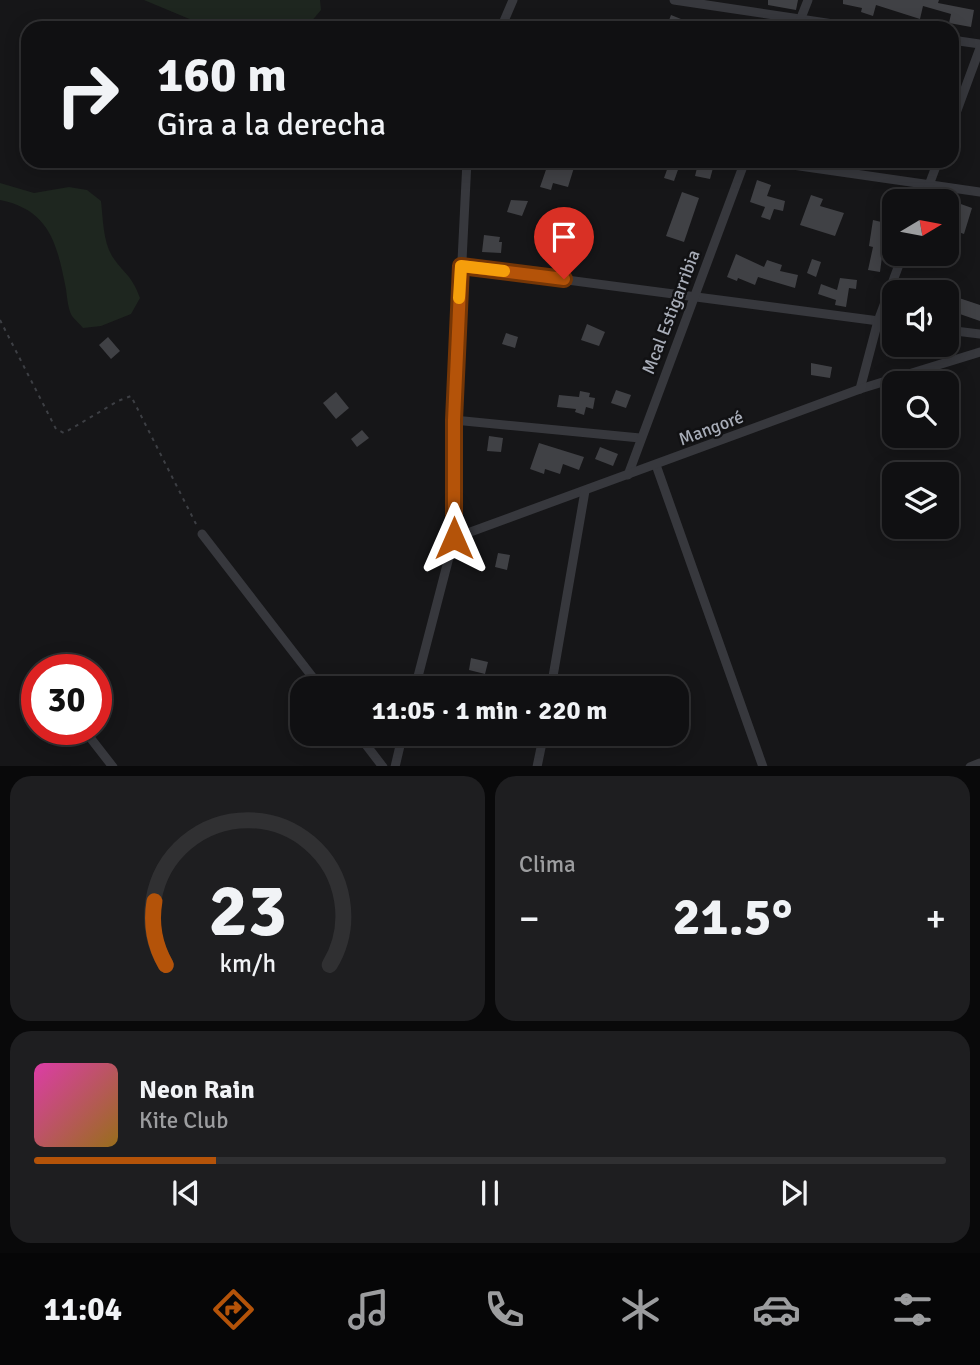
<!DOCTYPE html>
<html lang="es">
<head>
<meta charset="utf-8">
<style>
	:root { --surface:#101012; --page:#1e1e20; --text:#f1f3f6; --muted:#9c9d9f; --line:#303032; --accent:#b45309 }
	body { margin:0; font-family:Signika,sans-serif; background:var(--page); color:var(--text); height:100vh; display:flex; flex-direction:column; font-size:26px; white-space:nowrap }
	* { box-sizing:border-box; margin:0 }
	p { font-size:23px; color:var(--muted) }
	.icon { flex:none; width:38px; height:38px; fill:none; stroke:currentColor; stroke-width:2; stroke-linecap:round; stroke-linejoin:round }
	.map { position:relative; height:766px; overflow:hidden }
	.drawer { display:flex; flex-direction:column; gap:10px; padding:10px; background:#09090a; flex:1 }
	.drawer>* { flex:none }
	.banner { position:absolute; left:21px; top:21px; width:938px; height:147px; border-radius:21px; box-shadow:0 4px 18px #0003,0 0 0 2px var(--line); background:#101012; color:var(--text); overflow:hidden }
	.needle { width:46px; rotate:80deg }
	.fabs { position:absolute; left:882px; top:189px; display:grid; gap:14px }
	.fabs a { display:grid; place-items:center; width:77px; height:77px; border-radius:14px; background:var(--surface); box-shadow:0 4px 18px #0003,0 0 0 2px var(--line); font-size:35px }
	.speed { position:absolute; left:21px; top:654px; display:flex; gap:14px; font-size:35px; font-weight:700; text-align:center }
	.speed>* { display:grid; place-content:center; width:91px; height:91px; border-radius:50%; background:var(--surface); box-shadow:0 4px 18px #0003,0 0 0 2px var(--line); line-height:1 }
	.speed .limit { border:10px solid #d22; background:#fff; color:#111 }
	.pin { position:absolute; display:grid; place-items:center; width:60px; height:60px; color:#fff; margin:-72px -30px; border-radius:50% 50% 50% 0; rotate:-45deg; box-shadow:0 0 7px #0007 }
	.pin .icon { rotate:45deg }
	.me { position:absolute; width:77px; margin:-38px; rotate:0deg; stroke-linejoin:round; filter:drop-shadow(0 0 5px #0008) }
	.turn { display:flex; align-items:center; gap:24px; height:147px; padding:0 21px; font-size:32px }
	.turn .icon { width:91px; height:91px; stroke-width:2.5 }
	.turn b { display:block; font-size:49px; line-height:60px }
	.big { font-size:52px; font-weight:800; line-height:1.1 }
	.drawer .tile { flex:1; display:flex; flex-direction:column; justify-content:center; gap:10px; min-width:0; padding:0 24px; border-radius:21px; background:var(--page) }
	.drawer .dial { align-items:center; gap:0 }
	.dial svg { height:182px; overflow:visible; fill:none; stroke:var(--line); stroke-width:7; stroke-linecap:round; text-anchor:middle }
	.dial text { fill:var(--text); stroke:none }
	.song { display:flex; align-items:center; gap:21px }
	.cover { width:84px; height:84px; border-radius:10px; background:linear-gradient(135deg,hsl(320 70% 55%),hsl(40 70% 35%)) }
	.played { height:7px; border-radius:4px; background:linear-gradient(90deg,var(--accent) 20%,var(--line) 20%) }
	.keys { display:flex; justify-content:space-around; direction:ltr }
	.heat { display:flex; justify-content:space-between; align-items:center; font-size:38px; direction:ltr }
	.drawer .tiles { flex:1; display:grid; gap:10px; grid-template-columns:1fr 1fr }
	.tile:last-child { grid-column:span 2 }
	.trip { position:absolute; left:290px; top:676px; width:399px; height:70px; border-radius:21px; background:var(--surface); box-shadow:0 4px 18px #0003,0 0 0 2px var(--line); font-weight:800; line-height:70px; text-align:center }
	.dock { display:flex; height:112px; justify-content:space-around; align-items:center; background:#060607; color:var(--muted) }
	.dock .icon { width:49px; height:49px }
	.dock .on { color:var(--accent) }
	.dock b { font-size:32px; color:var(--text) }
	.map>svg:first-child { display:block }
	.green { fill:#1e261f }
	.building { fill:#404145 }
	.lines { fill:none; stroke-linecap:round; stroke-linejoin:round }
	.path { stroke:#3d3f44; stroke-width:2; stroke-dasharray:3.5 5; stroke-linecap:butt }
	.minor { stroke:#37383d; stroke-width:9 }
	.route-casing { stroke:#753606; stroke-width:18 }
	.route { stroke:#b45309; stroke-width:12 }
	.slow { stroke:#f59e0b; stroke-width:12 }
	.labels { text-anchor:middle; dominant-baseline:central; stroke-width:5; stroke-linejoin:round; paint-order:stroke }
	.street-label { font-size:18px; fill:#a8adb8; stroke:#111113 }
</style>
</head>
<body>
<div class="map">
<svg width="980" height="767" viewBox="0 0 980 767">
	<rect width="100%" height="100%" fill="#161618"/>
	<!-- green -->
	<g class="green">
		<polygon points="144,0 320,0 321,10 310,23 302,28 211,28"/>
		<path d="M0 183 34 193 69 187 87 190 101 201C103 218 103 241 112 256 123 273 132 275 140 298L131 314 101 326 83 328C80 324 75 320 72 316 68 309 67 297 66 289 57 244 50 210 0 200Z"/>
	</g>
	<!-- building -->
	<g class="building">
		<polygon points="768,0 798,0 796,10 768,5"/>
		<polygon points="843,0 939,0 938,3 974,10 971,27 949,23 951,14 923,6 920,19 876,5 873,16 861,12 862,8 843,4"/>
		<polygon points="671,15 701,27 700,28 666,28"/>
		<polygon points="549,161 576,161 568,187 553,183 551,190 540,187"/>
		<polygon points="669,164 679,167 674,181 664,178"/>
		<polygon points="698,164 713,168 710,179 695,176"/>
		<polygon points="757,180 771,185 767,196 785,201 783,211 774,209 770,220 761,217 765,207 750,202"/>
		<polygon points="682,192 699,198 684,242 666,236"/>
		<polygon points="811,195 823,199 820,206 844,213 835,236 800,225"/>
		<polygon points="511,200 528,201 522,216 507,212"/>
		<polygon points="958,203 972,208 964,234 947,228 947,209 955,212"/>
		<polygon points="873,220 894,225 894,236 885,234 880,272 868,270 873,247 869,246"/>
		<polygon points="484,235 500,237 499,242 502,242 501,253 482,252"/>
		<polygon points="736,254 764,267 767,260 782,265 780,271 798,275 795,288 758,277 755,285 738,278 737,281 727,277"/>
		<polygon points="812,259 821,262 816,277 807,273"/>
		<polygon points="840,278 857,280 856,289 849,288 846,307 835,305 836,300 818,294 821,284 837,290"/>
		<polygon points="949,290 960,293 959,298 980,305 980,321 954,312 950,323 947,323 947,298"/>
		<polygon points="587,324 605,332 599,346 581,340"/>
		<polygon points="506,333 518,337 515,348 502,344"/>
		<polygon points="108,337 120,351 111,359 99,345"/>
		<polygon points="887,345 902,345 900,358 886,356"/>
		<polygon points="811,363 832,367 830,378 811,375"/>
		<polygon points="616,390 631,395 626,408 611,403"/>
		<polygon points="580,391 590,393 589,397 595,398 593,409 586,407 584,415 575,412 576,409 557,407 559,395 579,397"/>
		<polygon points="336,392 349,408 336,419 323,403"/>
		<polygon points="362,430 369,438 357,447 351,439"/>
		<polygon points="489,436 503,438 501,452 487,451"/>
		<polygon points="539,443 584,457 579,470 563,464 560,474 545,469 544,474 530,469"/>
		<polygon points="600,447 618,454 613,466 595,459"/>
		<polygon points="498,553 510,555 507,570 495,567"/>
		<polygon points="471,658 488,662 485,674 469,670"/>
	</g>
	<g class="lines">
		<!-- path -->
		<polyline class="path" points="0,320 56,429 64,433 118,401 131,396 196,524"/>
		<!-- minor -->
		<g class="minor">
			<polyline points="674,0 860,28"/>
			<polyline points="501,28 513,0"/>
			<polyline points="797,28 808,0"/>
			<polyline points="952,40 980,44"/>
			<polyline points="952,124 980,48"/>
			<polyline points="765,161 980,192"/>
			<polyline points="923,201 938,161"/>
			<polyline points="461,266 894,323"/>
			<polyline points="947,330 980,334"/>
			<polyline points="860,389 878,321 903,254"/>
			<polyline points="454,420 640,438"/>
			<polyline points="656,465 763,767"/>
			<polyline points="628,475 745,161"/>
			<polyline points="202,534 321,688"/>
			<polyline points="454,538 860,389 980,352"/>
			<polyline points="415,688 454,538 454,420 467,161"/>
			<polyline points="551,688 585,491"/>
			<polyline points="357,733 383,767"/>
			<polyline points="92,740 113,767"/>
			<polyline points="395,767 403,733"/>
			<polyline points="537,767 544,733"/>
			<polyline points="970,767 980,763"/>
		</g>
	</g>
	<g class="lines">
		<defs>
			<polyline id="route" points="454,538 454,420 461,266 564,279"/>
		</defs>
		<!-- route casing -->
		<use href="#route" class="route-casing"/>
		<!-- route -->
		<use href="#route" class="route"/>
		<!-- slow -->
		<polyline class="slow" points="459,298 461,266 504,271"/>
	</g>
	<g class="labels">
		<!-- street labels -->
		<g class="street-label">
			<text transform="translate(671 312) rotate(-69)">Mcal Estigarribia</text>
			<text transform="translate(711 428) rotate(-21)">Mangoré</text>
		</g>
	</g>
</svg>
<div class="fabs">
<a><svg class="needle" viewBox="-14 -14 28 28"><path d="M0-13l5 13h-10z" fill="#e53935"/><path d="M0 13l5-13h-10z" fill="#9c9d9f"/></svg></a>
<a><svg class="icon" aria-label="sound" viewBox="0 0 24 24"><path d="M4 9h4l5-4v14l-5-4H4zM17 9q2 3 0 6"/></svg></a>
<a><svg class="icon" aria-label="search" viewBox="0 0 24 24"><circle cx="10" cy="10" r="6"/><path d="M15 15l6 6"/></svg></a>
<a><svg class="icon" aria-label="layers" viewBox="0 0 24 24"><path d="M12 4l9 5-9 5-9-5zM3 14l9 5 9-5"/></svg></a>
</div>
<div class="speed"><div class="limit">30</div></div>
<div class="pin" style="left:564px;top:279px;background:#d93025"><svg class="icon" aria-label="arrive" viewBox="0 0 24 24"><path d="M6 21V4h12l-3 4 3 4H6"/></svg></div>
<svg class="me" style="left:454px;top:538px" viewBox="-20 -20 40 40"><path d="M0-17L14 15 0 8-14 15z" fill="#b45309" stroke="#fff" stroke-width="4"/></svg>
<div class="trip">11:05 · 1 min · 220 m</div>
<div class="banner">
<div class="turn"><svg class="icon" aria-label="right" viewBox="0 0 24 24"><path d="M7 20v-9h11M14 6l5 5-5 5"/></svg><div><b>160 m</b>Gira a la derecha</div></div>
</div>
</div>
<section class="drawer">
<div class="tiles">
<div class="tile dial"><svg viewBox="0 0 100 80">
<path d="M14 69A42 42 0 1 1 86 69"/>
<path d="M14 69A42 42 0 0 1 9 41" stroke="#b45309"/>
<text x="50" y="56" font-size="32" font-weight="700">23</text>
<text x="50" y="72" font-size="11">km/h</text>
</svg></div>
<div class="tile"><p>Clima</p>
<div class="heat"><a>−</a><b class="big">21.5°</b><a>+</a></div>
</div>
<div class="tile">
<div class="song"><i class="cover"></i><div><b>Neon Rain</b><p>Kite Club</p></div></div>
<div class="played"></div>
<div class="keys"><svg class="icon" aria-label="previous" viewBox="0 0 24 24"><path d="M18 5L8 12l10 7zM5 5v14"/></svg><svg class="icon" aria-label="pause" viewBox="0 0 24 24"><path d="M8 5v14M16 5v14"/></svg><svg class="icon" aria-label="next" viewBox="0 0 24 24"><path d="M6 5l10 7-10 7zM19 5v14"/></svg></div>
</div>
</div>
</section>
<nav class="dock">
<b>11:04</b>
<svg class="icon on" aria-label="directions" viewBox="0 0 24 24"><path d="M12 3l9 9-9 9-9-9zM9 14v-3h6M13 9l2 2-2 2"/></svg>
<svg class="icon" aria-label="music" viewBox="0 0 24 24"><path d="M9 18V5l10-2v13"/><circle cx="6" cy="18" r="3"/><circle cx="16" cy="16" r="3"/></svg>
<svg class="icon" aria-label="phone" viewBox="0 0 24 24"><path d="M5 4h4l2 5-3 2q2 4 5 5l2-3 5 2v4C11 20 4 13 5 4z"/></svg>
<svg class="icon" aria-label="climate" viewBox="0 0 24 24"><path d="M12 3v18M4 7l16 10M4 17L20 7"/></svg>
<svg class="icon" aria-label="car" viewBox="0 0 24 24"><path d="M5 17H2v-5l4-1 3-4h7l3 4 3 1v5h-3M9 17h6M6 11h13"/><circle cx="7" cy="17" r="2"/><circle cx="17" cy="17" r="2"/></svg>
<svg class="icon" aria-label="filters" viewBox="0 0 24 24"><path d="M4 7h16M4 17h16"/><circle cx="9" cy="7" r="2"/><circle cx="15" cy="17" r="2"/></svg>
</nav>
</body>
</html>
